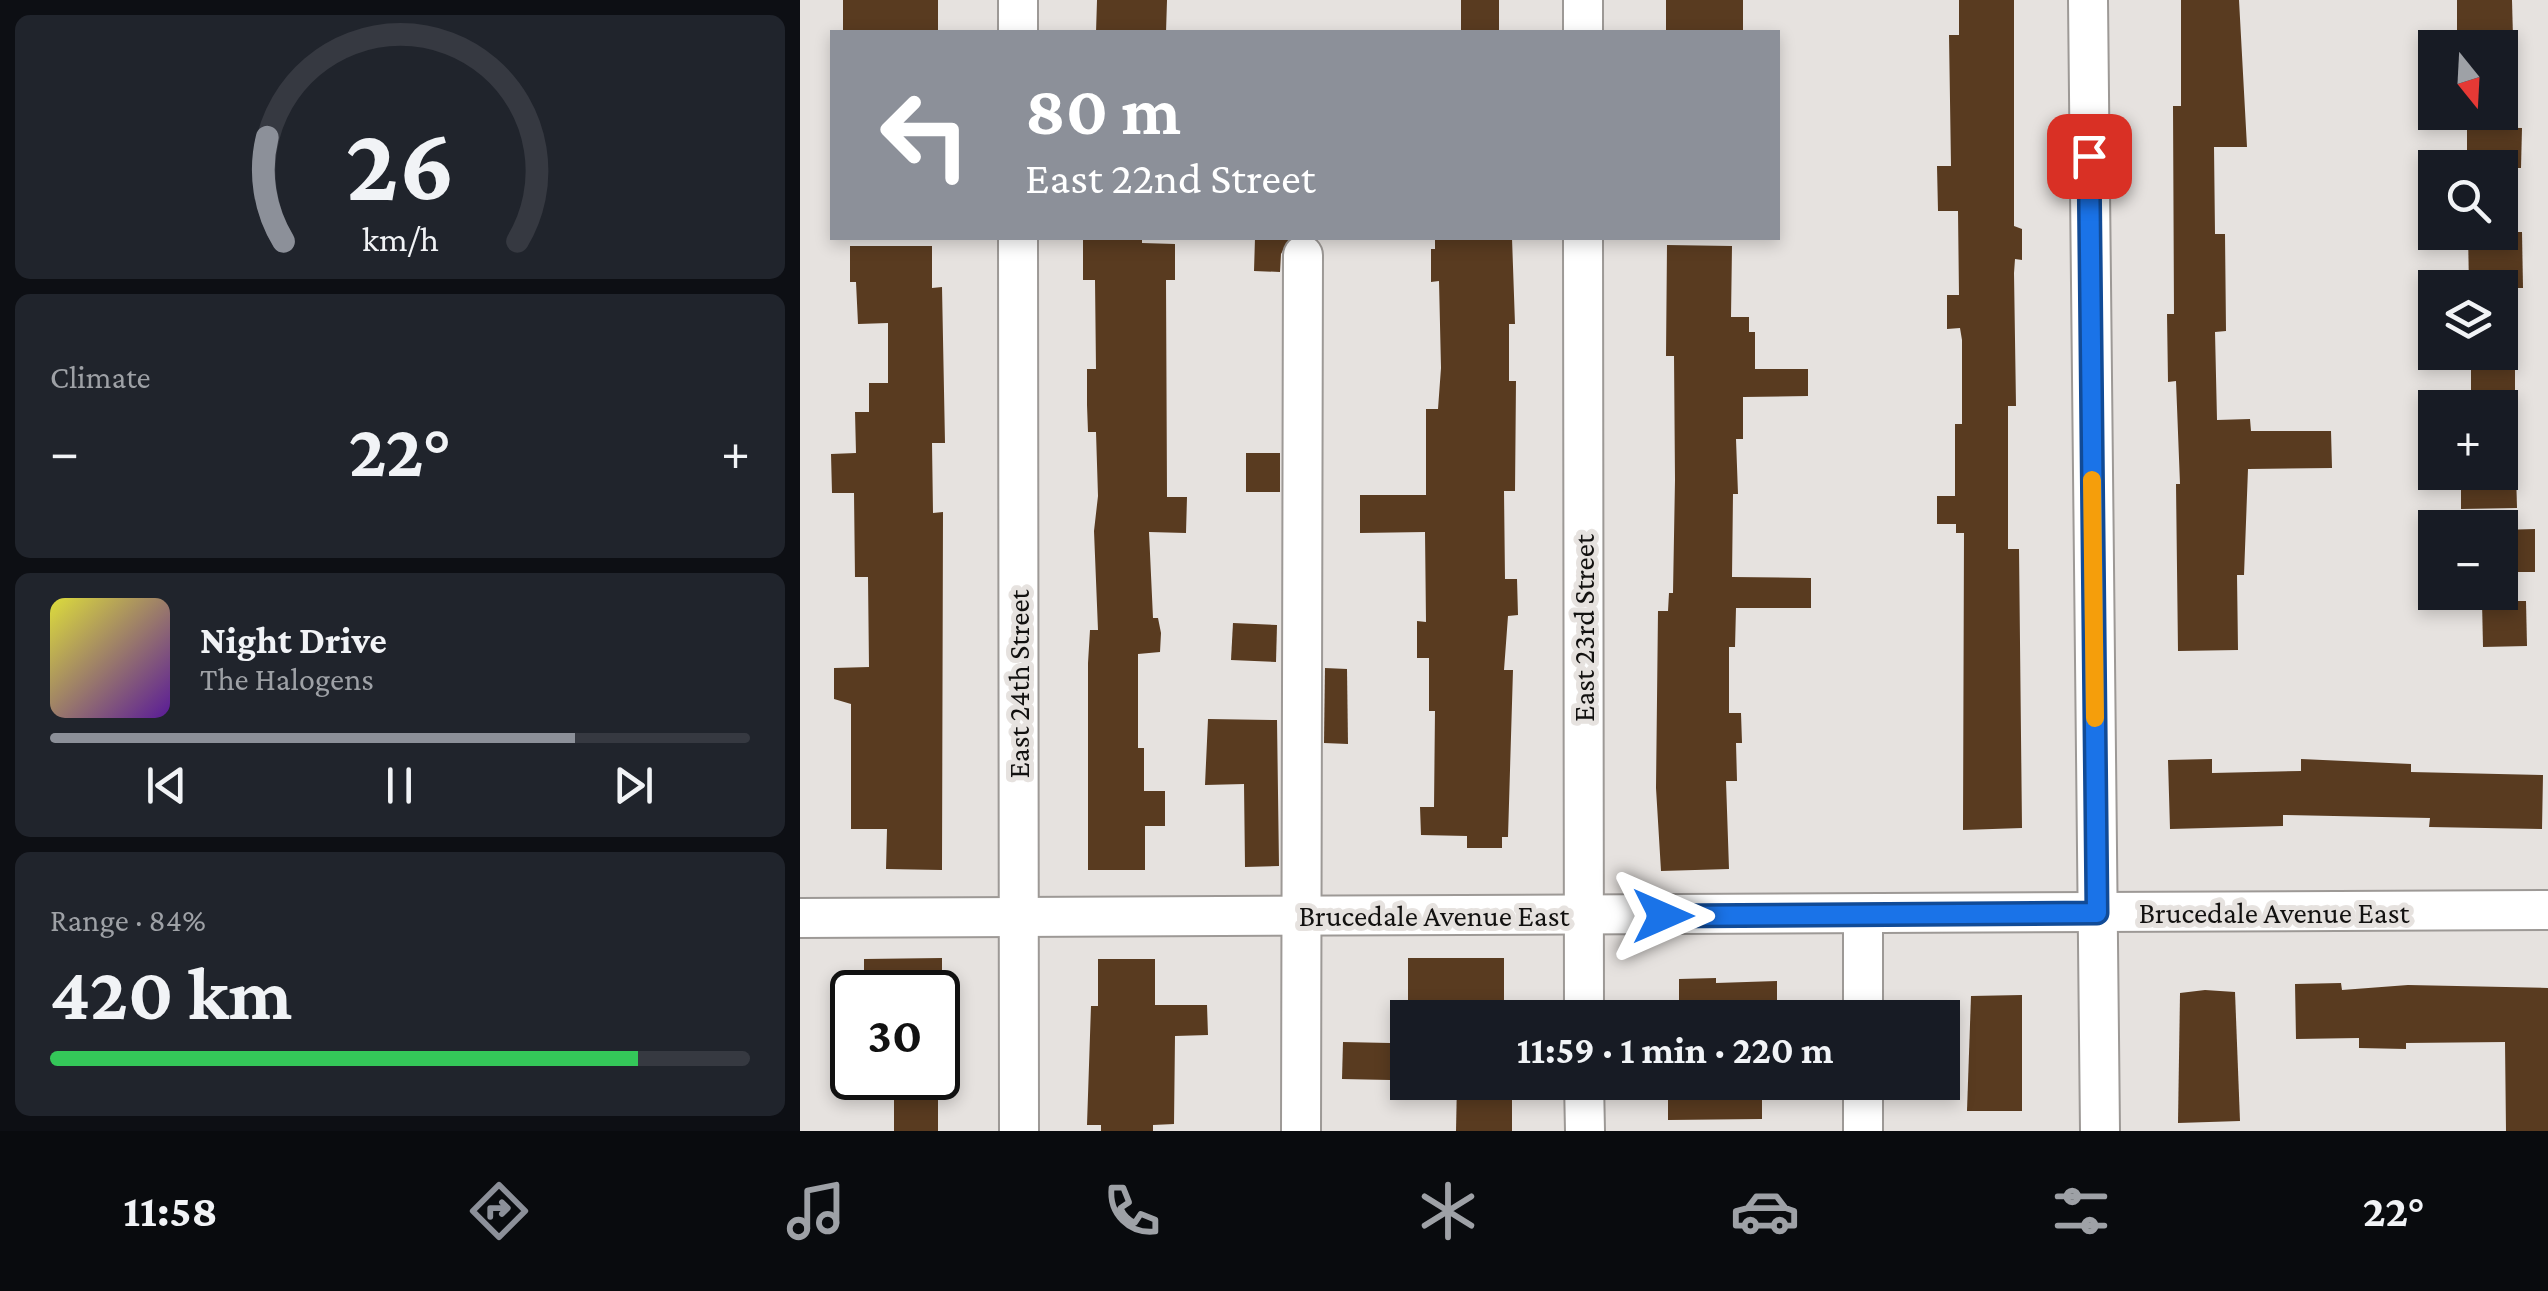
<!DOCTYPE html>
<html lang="en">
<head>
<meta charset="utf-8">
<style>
	:root { --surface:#171b24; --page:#20242c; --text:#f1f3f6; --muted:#9ea1a6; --line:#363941; --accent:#8c9099 }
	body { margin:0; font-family:"Crimson Pro",serif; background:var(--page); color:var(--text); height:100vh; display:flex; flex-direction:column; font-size:38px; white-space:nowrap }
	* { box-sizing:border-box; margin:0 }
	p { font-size:32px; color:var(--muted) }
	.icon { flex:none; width:55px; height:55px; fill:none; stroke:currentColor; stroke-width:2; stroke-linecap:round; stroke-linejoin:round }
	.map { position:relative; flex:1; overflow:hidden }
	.drawer { display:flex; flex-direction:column; gap:15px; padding:15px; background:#0d0f14; width:800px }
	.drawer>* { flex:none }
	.top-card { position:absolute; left:30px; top:30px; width:950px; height:210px; border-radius:0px; box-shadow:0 5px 15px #0003; background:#8c9099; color:#fff; overflow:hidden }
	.needle { width:65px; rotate:162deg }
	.controls { position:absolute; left:1618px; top:30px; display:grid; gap:20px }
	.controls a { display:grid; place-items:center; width:100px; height:100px; border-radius:0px; background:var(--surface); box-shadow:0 5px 15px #0003; font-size:50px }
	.speed { position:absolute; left:30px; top:970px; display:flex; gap:20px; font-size:50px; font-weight:700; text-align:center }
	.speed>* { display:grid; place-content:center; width:130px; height:130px; border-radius:50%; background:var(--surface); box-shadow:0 5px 15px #0003; line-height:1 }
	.speed .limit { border:5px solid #111; border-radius:15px; background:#fff; color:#111 }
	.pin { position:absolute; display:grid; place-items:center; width:85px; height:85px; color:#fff; margin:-42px; border-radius:20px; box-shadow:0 5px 15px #0006 }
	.me { position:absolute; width:110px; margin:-55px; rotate:90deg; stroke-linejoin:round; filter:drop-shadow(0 0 8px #0008) }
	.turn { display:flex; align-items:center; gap:35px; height:210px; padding:0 30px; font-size:45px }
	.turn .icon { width:130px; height:130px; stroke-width:2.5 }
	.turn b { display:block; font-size:70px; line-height:85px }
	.big { font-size:75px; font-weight:700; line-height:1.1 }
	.drawer .card { flex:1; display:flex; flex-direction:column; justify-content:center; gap:15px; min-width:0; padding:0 35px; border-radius:15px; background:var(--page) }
	.drawer .dial { align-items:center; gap:0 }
	.dial svg { height:260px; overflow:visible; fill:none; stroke:var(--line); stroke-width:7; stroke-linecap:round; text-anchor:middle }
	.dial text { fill:var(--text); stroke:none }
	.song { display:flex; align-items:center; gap:30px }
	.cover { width:120px; height:120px; border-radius:15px; background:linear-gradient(135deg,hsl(60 70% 55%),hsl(270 70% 35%)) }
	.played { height:10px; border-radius:5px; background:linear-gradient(90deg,var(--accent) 75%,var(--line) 75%) }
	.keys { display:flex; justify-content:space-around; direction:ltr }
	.heat { display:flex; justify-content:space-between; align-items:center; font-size:55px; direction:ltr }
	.charge { height:15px; border-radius:8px; background:linear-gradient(90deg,#34c759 84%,var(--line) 0) }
	.trip { position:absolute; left:590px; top:1000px; width:570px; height:100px; border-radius:0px; background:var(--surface); box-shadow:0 5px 15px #0003; font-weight:700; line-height:100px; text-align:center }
	.menu { display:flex; height:160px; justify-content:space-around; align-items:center; background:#090b0e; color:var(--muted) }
	.menu .icon { width:70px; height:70px }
	.menu .selected { color:var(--accent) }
	.menu b { font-size:45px; color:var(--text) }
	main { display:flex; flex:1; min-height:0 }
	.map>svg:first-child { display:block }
	.building { fill:#593b20 }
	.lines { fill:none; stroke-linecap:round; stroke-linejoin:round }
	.minor-casing { stroke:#9d9996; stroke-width:42 }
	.minor { stroke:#fff; stroke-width:38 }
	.route-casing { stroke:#114b97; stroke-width:25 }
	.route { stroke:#1a73e8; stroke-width:18 }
	.slow { stroke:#f59e0b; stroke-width:18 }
	.labels { text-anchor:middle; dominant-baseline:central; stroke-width:10; stroke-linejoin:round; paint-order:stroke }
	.street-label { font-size:30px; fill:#121110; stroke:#e6e2df }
</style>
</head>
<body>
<main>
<section class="drawer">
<div class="card dial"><svg viewBox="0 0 100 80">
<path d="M14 69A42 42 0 1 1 86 69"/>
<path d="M14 69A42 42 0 0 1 9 37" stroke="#8c9099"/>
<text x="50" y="56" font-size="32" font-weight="700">26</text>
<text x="50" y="72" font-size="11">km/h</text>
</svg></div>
<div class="card"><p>Climate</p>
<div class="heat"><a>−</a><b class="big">22°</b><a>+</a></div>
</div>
<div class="card">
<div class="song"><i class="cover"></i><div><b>Night Drive</b><p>The Halogens</p></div></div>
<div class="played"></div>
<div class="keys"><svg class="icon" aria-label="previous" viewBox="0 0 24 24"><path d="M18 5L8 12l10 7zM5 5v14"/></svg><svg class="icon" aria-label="pause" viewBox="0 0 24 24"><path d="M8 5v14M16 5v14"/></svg><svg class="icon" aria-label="next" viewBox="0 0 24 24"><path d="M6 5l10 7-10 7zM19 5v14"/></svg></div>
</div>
<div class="card"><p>Range · 84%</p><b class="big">420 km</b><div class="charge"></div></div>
</section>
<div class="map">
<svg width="1748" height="1131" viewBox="0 0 1748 1131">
	<rect width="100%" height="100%" fill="#e6e2df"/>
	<!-- building -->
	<g class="building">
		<rect x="43" y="0" width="95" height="32"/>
		<polygon points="297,0 367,0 366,32 296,32"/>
		<rect x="661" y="0" width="38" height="32"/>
		<rect x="866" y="0" width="77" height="32"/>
		<polygon points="1159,0 1214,0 1214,226 1222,229 1222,260 1215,259 1214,273 1216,406 1208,406 1208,549 1219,549 1222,828 1163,830 1164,533 1156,533 1156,524 1137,524 1137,496 1155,496 1155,424 1162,424 1162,340 1160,328 1147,329 1147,295 1159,295 1158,211 1138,211 1137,166 1151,166 1149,35 1159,35"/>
		<polygon points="1381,0 1439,0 1447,147 1414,147 1415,234 1425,234 1426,331 1415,332 1417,420 1450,419 1451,431 1531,431 1532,468 1448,469 1444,575 1437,575 1438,650 1378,651 1376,484 1380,484 1376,381 1368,382 1367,314 1374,314 1373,106 1381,106"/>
		<polygon points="1657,0 1712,0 1713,38 1657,38"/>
		<polygon points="1667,127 1722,128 1721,168 1667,168"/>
		<polygon points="1668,232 1722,232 1723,288 1669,288"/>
		<polygon points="283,238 342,238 342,243 375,244 375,280 366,280 367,497 387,497 386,533 349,532 353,618 358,618 361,633 360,652 338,654 338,748 344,748 344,791 365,791 365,826 345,826 345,870 288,870 288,663 290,630 298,630 294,531 298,496 296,432 288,432 287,405 287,369 296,369 295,280 283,280"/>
		<polygon points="455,238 490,238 481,254 480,272 454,271"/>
		<polygon points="635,238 712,238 715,324 709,324 709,381 716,381 715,491 704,491 705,579 717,579 718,615 708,616 704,670 713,670 708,837 702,837 702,848 667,848 667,836 621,835 620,807 634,807 635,711 629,711 629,658 617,658 617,621 626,622 625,532 560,533 560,495 626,495 626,409 638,409 641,368 639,281 631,282 631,249 635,249"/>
		<polygon points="867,245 932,246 931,317 949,317 949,332 955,332 955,369 1008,369 1008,396 943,397 943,439 936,439 938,494 933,494 932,577 1011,578 1011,608 936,608 935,647 929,647 929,713 941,713 942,743 936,743 937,781 926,781 929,869 861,871 856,788 858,611 868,611 869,593 873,593 875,480 874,356 866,356"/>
		<polygon points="50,246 132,246 132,288 142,287 145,443 132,443 133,513 143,512 142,870 86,869 87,829 51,829 51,704 34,699 34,668 69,667 68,577 55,577 54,493 32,493 31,454 56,453 55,412 69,412 69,383 88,383 88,323 58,324 56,282 50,282"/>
		<rect x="1671" y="352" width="44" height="56"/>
		<rect x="446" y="453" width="34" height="39"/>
		<polygon points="1661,472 1716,472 1717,508 1661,509"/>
		<polygon points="1735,529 1735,572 1700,572 1700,530"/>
		<polygon points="1682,601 1726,601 1727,646 1683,647"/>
		<polygon points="433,623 477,625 476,662 431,660"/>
		<polygon points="525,668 547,669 548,744 524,743"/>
		<polygon points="408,719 477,720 479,866 445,867 444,784 405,785"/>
		<polygon points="1412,759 1412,773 1501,771 1501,759 1611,764 1611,772 1743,775 1742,829 1629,827 1630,818 1483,815 1483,826 1370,829 1368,760"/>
		<polygon points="142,958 142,992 64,992 64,959"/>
		<rect x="608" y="958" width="96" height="60"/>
		<polygon points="298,959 355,959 355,1005 407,1005 408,1035 375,1036 374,1124 353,1125 353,1131 301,1131 301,1125 287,1125 291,1006 298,1006"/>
		<polygon points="916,978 916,983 977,981 977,1018 879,1018 879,979"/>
		<polygon points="1541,983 1542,990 1608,985 1748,988 1748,1131 1706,1131 1705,1042 1606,1043 1606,1049 1559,1048 1559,1038 1496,1039 1495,984"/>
		<polygon points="1405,990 1435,992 1440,1121 1378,1123 1380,993"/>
		<polygon points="1222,995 1222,1111 1167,1111 1171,996"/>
		<polygon points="543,1042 590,1043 590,1080 542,1079"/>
		<rect x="94" y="1078" width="44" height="53"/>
		<polygon points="657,1082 712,1082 712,1131 656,1131"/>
		<polygon points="868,1084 962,1084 962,1119 868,1120"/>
	</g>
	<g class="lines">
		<defs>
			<g id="minor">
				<polyline points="783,0 783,32"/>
				<polyline points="1288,0 1300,1131"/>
				<polyline points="218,32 218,0"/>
				<polyline points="218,238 219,1131"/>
				<polyline points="783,238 784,1018"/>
				<polyline points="1063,914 1063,1018"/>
				<polyline points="0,918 1748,910"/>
				<polyline points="784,1082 785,1131"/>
				<polyline points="1063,1082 1063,1131"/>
				<polyline points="501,1131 503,255"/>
			</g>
		</defs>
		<!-- minor casing -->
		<use href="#minor" class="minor-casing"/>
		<!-- minor -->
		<use href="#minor" class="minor"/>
	</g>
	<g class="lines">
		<defs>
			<polyline id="route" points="863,916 1297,913 1289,156"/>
		</defs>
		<!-- route casing -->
		<use href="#route" class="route-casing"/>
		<!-- route -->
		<use href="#route" class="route"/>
		<!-- slow -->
		<polyline class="slow" points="1292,480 1295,718"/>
	</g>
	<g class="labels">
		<!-- street labels -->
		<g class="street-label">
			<text transform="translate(783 628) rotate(-90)">East 23rd Street</text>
			<text transform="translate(218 684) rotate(-90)">East 24th Street</text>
			<text x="1474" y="912">Brucedale Avenue East</text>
			<text x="634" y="915">Brucedale Avenue East</text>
		</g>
	</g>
</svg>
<div class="controls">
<a><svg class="needle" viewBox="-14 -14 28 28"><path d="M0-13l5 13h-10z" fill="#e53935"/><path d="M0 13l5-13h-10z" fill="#9ea1a6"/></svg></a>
<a><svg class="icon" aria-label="search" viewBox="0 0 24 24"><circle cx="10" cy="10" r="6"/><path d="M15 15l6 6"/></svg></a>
<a><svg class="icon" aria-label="layers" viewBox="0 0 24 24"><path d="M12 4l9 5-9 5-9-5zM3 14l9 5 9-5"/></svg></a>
<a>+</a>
<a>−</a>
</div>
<div class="speed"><div class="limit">30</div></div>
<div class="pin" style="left:1289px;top:156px;background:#d93025"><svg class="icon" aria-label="arrive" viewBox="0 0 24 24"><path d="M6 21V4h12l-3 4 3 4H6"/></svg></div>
<svg class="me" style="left:863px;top:916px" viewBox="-20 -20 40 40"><path d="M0-17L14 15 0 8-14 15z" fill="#1a73e8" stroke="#fff" stroke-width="4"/></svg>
<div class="trip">11:59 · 1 min · 220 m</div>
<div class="top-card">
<div class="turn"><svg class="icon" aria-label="left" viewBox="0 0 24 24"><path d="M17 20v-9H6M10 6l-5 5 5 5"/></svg><div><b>80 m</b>East 22nd Street</div></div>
</div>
</div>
</main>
<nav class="menu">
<b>11:58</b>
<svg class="icon selected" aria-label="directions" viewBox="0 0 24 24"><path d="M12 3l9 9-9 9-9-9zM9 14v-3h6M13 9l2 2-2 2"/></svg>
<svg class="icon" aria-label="music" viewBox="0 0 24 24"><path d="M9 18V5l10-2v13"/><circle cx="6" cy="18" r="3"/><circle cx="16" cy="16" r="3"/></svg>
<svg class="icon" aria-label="phone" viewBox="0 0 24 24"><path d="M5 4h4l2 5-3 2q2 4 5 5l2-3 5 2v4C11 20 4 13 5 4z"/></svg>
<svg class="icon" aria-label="climate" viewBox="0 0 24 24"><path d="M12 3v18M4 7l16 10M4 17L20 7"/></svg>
<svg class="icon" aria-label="car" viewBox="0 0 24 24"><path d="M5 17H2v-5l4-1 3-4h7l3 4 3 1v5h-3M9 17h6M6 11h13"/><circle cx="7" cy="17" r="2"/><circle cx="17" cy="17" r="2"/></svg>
<svg class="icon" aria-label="filters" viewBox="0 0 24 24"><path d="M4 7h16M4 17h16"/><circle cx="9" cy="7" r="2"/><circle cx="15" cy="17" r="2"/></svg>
<b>22°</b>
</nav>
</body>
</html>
